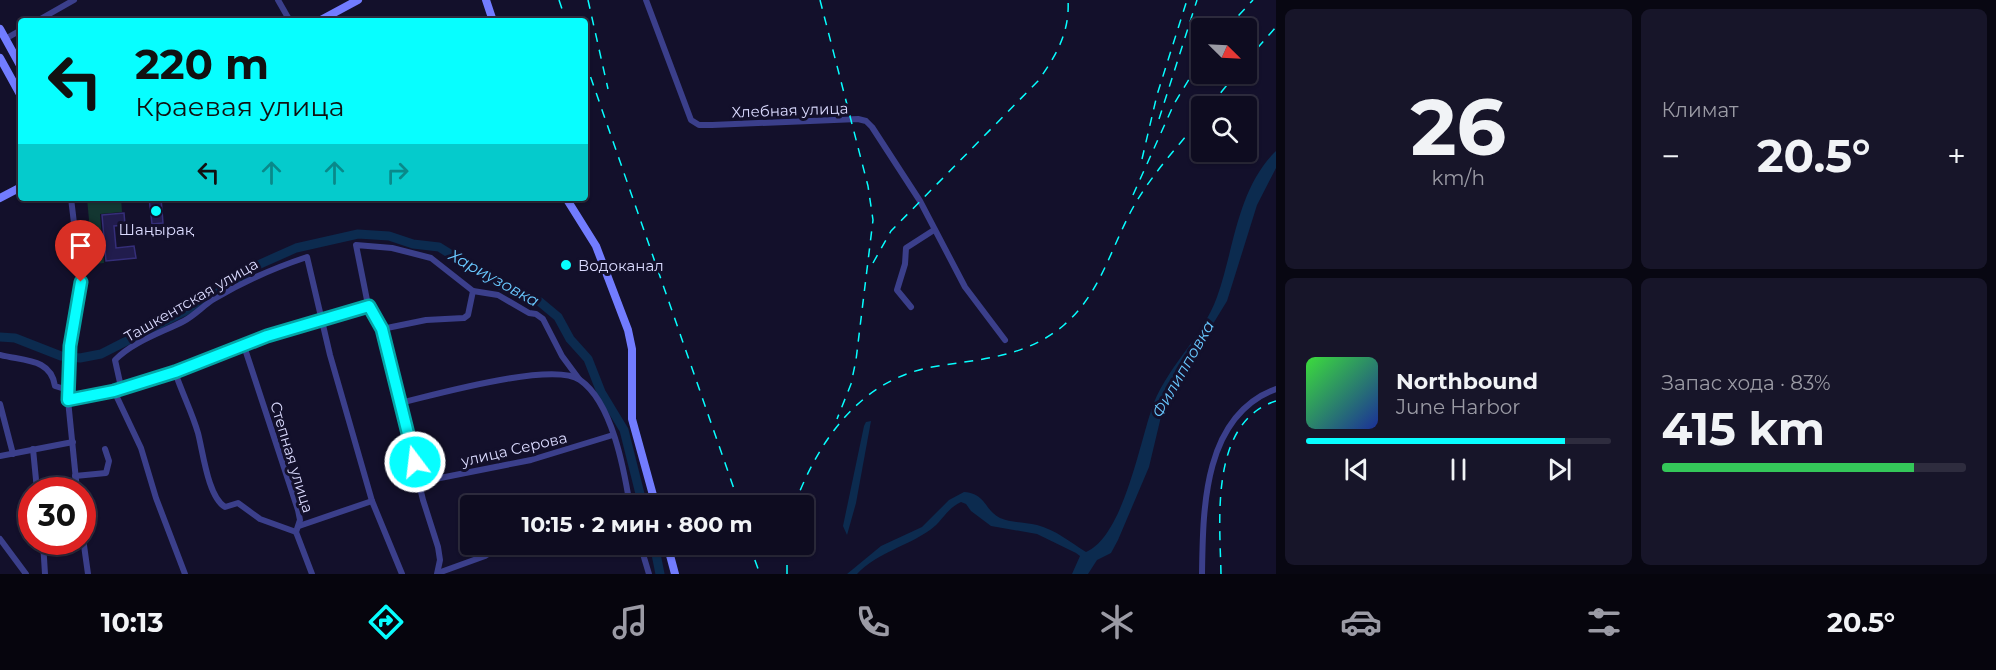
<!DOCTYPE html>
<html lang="ru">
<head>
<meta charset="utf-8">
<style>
	:root { --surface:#0e0c20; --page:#171529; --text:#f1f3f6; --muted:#9b9ba5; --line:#2e2c3e; --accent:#07feff }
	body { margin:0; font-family:Montserrat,sans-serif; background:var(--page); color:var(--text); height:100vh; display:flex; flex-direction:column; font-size:22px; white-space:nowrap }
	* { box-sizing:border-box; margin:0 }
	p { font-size:20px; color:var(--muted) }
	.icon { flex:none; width:33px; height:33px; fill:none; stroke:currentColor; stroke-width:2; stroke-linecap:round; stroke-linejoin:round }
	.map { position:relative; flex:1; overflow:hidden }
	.side { display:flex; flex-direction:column; gap:9px; padding:9px; background:#080712; width:720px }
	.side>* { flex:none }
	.top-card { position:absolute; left:18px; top:18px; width:570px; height:183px; border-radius:6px; box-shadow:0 2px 4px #0004,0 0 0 2px var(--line); background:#07feff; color:#111; overflow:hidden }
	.needle { width:39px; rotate:114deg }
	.controls { position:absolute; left:1191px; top:18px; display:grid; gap:12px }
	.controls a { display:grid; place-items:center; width:66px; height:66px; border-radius:6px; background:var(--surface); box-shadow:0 2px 4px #0004,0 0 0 2px var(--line); font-size:30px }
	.speed { position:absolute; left:18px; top:477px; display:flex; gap:12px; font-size:30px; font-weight:700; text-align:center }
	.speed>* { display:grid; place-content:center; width:78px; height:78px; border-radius:50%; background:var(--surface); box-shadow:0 2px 4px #0004,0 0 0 2px var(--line); line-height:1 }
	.speed .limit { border:9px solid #d22; background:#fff; color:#111 }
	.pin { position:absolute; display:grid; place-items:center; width:51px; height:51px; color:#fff; margin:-62px -26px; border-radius:50% 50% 50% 0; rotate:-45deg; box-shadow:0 0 6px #0007 }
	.pin .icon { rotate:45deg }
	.me { position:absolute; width:66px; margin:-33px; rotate:345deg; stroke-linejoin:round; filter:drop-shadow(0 0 4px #0008) }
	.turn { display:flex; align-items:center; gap:21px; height:126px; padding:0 18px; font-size:27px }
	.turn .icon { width:78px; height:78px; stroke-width:2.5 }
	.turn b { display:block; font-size:42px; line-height:51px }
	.lanes { display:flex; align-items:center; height:57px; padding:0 18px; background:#0003; justify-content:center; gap:30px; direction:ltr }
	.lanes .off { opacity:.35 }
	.big { font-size:45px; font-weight:700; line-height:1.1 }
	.side .tile { flex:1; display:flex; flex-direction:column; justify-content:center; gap:9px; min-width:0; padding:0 21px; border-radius:9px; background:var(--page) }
	.side .dial { align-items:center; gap:0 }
	.dial b { font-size:78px; line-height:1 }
	.song { display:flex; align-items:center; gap:18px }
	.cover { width:72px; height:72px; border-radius:9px; background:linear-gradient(135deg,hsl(120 70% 55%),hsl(230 70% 35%)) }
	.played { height:6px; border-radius:3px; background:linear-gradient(90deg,var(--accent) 85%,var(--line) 85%) }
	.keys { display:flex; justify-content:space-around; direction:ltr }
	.heat { display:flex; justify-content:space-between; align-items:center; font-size:33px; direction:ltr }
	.charge { height:9px; border-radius:4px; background:linear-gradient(90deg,#34c759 83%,var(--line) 0) }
	.side .tiles { flex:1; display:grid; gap:9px; grid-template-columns:repeat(2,1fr) }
	.trip { position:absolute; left:460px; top:495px; width:354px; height:60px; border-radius:6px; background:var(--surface); box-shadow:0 2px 4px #0004,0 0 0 2px var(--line); font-weight:700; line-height:60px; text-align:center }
	.tab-bar { display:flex; height:96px; justify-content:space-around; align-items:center; background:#06050d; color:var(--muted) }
	.tab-bar .icon { width:42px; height:42px }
	.tab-bar .on { color:var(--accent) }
	.tab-bar b { font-size:27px; color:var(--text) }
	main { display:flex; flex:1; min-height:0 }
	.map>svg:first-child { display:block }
	.green { fill:#133631 }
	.water { fill:#0c2b4f }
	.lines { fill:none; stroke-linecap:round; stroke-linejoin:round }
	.river { stroke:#0c2b4f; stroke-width:9 }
	.building { fill:#211c4d; stroke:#352e79; stroke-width:1.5 }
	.street { stroke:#3b3f8b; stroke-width:6 }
	.secondary { stroke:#727cff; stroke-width:8 }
	.rail { stroke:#07feff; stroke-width:1.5; stroke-dasharray:9 8; stroke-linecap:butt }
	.route-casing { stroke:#05a5a6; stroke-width:15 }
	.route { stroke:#07feff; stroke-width:10 }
	.poi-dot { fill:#07feff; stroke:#13102b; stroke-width:2 }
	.labels { text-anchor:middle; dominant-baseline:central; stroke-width:6; stroke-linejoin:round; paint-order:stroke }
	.street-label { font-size:15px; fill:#dbdbff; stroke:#13102b }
	.poi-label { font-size:15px; fill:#dbdbff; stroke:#13102b }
	.water-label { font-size:16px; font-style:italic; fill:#69c8ff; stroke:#13102b }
</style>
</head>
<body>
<main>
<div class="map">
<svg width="1276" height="574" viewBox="0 0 1276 574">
	<rect width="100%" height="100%" fill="#13102b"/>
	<!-- green -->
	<polygon class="green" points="87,198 121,198 122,212 100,214 104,263 93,264"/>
	<!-- water -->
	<g class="water">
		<path d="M1276 151V168L1257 205 1227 301 1164 404 1149 467 1118 540 1111 553 1097 560 1088 574H1072L1080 556 1076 553 1037 534 991 526 971 511 966 504 961 502C946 509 942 522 930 530 906 547 878 552 857 574H847L881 546 922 527 949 500 964 492C987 494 984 510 1000 518 1011 523 1025 522 1037 525 1056 530 1070 542 1086 552 1122 537 1139 447 1151 411 1164 369 1202 339 1217 297 1234 250 1237 189 1276 151Z"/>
		<polygon points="871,421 856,503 847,535 843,526 864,426 866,422"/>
	</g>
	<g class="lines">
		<!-- river -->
		<g class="river">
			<polyline points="0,337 15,338 61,356 80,358 101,354 209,299 258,265 296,248 358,234 389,236 413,244 439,247 500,285 540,302 558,317 570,339 588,359 601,392 624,430 643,506"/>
			<polyline points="654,544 660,574"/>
		</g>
	</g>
	<!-- building -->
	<g class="building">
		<polygon points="149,198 161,198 163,223 152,224"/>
		<polygon points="124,213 125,225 114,226 116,248 134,246 136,258 106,261 102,215"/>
	</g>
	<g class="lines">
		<!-- street -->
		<g class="street">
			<polyline points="278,0 290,21"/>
			<polyline points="646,0 691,120 699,125 712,125 858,119 866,121 872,127 920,201 965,287 1005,340"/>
			<polyline points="37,21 74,0"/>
			<polyline points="5,39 21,30"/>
			<polyline points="71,198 81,282 70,346 68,400 77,490"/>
			<polyline points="911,307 897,290 905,264 906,248 934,230"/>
			<polyline points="382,329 426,320 464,318 468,315 473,291"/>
			<polyline points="244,346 298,510 300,520 296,532 312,574"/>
			<path d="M0 355C23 361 51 358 55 386L68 390"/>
			<path d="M175 372C182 393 192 412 198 433 203 452 208 497 225 507L238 503 260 519 296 532"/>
			<path d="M121 387 115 360C134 341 161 333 184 321 195 315 204 305 214 299 244 281 274 268 307 257L330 355 372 501 402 574"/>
			<polyline points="114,391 141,448 156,498 185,574"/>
			<polyline points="68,400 114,391 175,372 267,336 369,306"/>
			<path d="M400 403C434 395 553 361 580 380 612 402 624 469 630 506"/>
			<polyline points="0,404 13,454"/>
			<polyline points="33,449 37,490"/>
			<polyline points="0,456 73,442"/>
			<polyline points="75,476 106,473 109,461 105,449"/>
			<polyline points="420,482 531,460 613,435"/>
			<polyline points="299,526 372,501"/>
			<polyline points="82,531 88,574"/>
			<polyline points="0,539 26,574"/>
			<polyline points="43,542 45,574"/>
			<polyline points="640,544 649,574"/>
			<polyline points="438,573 485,556 504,544"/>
			<polyline points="437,574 440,560 438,547 423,500 382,329 367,300 356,245 392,248 431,258 473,291 498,295 529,313 536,314 543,319 562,356 579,379"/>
			<path d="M1202 574C1203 509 1203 416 1276 389"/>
		</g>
		<!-- secondary -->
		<g class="secondary">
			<polyline points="486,0 493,21"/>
			<polyline points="319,21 358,0"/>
			<polyline points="0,29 21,67"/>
			<polyline points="0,58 21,96"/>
			<polyline points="0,198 21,187"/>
			<polyline points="566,198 596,246 628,330 632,349 632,419 656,506"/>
			<polyline points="667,544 675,574"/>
		</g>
		<!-- rail -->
		<g class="rail">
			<polyline points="559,0 566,21"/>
			<polyline points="588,0 608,89"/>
			<polyline points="820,0 868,186 873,220 856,360 851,384 837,419"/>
			<polyline points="1227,28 1253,0"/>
			<polyline points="585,61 740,506"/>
			<polyline points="1246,61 1276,27"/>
			<polyline points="1210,106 1236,74"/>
			<polyline points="1159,119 1197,0"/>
			<polyline points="1142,159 1157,95 1187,0"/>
			<polyline points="1133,195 1174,104 1202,58"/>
			<path d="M873 263 891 231 1038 81C1056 56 1070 32 1068 0"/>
			<path d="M794 506C818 441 860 380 932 367 979 359 1025 358 1064 325 1102 292 1111 246 1135 204 1153 173 1179 145 1202 117"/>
			<polyline points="749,544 760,574"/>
			<polyline points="787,574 787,544"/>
			<path d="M1221 574C1220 521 1209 422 1276 401"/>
		</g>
	</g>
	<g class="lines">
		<defs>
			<polyline id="route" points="81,282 70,346 68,400 114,391 175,372 267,336 369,306 382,329 415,462"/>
		</defs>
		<!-- route casing -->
		<use href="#route" class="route-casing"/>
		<!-- route -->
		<use href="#route" class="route"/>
	</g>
	<!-- markers -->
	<g class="poi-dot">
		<circle cx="156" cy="211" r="6"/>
		<circle cx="566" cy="265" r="6"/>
	</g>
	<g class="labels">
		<!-- street labels -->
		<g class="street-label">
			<text transform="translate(790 110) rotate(-2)">Хлебная улица</text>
			<text transform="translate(191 300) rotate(-30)">Ташкентская улица</text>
			<text transform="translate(514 449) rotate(-13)">улица Серова</text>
			<text transform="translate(292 457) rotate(73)">Степная улица</text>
		</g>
		<!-- poi labels -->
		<g class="poi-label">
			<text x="156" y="229">Шаңырақ</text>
			<text x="578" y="265" text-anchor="start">Водоканал</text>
		</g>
		<!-- water labels -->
		<g class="water-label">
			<text transform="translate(494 278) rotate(29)">Хариузовка</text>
			<text transform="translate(1183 369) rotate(-60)">Филипповка</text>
		</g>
	</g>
</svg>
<div class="controls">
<a><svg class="needle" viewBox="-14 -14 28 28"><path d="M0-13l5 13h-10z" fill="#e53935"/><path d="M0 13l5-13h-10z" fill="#9b9ba5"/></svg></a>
<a><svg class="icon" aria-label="search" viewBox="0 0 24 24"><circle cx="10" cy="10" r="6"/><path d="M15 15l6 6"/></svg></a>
</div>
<div class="speed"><div class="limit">30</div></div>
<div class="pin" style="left:81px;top:282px;background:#d93025"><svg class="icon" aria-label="arrive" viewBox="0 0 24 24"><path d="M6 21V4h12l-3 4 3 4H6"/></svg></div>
<svg class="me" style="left:415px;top:462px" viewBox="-20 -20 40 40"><circle r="17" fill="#07feff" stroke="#fff" stroke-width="3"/><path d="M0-11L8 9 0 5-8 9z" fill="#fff"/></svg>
<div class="trip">10:15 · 2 мин · 800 m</div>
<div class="top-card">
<div class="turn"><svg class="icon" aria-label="left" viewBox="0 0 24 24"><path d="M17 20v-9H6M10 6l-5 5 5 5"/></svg><div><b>220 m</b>Краевая улица</div></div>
<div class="lanes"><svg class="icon" aria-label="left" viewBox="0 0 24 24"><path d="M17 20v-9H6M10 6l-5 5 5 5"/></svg><svg class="icon off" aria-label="ahead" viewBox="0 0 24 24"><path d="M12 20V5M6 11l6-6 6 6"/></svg><svg class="icon off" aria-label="ahead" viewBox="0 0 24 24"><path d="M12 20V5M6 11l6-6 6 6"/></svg><svg class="icon off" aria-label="right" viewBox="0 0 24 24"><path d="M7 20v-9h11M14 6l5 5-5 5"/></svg></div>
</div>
</div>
<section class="side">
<div class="tiles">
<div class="tile dial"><b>26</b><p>km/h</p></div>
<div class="tile"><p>Климат</p>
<div class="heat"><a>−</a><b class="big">20.5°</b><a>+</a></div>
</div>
<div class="tile">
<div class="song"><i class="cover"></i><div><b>Northbound</b><p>June Harbor</p></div></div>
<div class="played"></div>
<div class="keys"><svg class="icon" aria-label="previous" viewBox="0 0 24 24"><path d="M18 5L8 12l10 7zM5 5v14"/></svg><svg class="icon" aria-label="pause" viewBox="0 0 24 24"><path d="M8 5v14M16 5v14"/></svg><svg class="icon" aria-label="next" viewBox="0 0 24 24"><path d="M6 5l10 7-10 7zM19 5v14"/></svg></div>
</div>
<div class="tile"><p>Запас хода · 83%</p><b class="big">415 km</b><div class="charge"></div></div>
</div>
</section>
</main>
<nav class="tab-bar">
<b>10:13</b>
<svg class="icon on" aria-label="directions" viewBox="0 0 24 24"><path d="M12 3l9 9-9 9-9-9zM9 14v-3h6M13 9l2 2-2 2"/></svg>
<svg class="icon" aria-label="music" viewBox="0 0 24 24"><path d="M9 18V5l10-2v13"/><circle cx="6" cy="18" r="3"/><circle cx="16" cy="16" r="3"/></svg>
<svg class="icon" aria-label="phone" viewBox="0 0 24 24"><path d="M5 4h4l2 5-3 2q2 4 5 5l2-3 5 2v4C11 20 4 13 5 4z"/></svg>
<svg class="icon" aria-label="climate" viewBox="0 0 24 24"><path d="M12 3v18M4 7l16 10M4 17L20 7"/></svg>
<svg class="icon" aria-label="car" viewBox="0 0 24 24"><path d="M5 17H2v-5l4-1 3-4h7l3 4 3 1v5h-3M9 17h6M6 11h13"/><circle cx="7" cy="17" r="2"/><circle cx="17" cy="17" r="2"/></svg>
<svg class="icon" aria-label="filters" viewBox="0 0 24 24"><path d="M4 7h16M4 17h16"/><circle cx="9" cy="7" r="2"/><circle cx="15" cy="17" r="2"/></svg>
<b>20.5°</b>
</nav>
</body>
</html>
